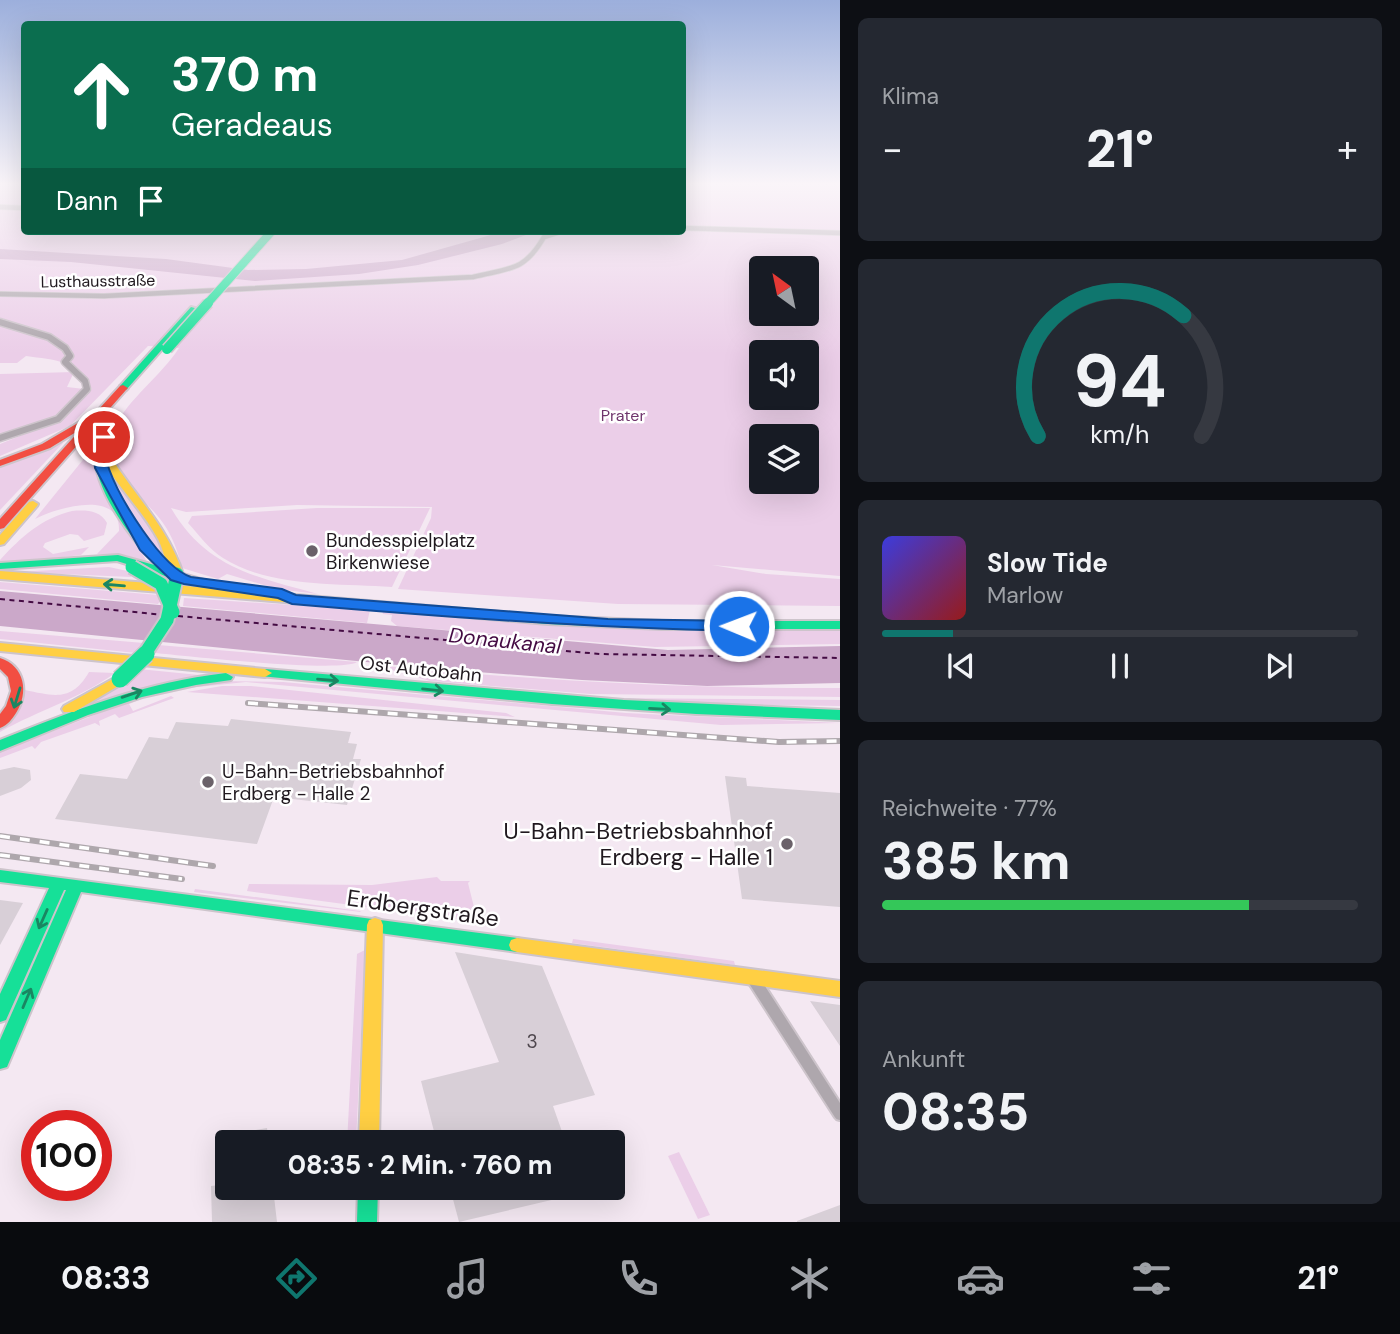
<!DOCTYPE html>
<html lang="de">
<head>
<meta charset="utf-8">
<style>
	:root { --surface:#171b24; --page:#242831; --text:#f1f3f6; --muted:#9ea1a6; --line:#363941; --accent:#0f766e }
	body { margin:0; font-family:"DM Sans",sans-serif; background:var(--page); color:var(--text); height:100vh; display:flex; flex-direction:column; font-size:26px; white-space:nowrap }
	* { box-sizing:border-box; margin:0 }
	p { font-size:23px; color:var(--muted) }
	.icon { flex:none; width:38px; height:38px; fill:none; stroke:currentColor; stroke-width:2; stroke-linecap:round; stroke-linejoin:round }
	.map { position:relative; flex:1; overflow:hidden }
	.panel { display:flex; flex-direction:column; gap:18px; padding:18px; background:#0d0f14; width:560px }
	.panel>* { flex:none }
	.top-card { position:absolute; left:21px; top:21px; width:665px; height:214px; border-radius:7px; box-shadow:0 7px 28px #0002; background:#0b6e4f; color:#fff; overflow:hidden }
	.needle { width:46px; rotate:327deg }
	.fabs { position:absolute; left:749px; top:256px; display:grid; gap:14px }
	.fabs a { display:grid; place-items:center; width:70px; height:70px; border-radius:7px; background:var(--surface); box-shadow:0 7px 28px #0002; font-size:35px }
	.speed { position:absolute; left:21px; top:1110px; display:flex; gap:14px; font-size:35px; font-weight:700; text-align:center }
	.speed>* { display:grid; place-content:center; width:91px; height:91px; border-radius:50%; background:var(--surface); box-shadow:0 7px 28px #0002; line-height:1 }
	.speed .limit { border:10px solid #d22; background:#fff; color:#111 }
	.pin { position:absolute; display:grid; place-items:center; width:60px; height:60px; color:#fff; margin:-30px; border:4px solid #fff; border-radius:50%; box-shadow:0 2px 7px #0007 }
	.me { position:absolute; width:77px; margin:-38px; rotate:271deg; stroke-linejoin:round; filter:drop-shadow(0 0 5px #0008) }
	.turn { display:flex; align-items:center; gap:24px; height:147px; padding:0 35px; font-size:32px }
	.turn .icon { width:91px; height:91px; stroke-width:2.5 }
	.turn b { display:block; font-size:49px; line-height:60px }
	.then { display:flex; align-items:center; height:66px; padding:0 35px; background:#0003; gap:14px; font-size:26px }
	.big { font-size:52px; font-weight:800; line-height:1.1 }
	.panel .tile { flex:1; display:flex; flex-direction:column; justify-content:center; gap:10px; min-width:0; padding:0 24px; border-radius:10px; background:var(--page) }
	.panel .dial { align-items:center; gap:0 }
	.dial svg { height:182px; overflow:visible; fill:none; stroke:var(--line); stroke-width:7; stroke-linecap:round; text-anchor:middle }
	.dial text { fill:var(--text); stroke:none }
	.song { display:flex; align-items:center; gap:21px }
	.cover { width:84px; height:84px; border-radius:10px; background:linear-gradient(135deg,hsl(240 70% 55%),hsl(0 70% 35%)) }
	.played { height:7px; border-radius:4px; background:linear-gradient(90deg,var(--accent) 15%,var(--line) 15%) }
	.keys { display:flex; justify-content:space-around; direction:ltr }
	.heat { display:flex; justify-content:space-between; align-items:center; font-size:38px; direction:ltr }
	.charge { height:10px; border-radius:5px; background:linear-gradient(90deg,#34c759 77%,var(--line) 0) }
	.trip { position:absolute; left:215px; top:1130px; width:410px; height:70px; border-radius:7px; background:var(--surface); box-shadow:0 7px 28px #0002; font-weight:800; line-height:70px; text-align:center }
	.menu { display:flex; height:112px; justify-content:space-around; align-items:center; background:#090b0e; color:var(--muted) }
	.menu .icon { width:49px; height:49px }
	.menu .current { color:var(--accent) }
	.menu b { font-size:32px; color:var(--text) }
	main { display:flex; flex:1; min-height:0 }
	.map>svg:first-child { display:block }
	.green { fill:#ebcee8; fill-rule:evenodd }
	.water { fill:#cba8c9 }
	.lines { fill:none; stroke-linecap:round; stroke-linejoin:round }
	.ferry { stroke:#440b43; stroke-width:2; stroke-dasharray:5 4.5; stroke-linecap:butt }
	.building { fill:#d8cfd7 }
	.street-far2-casing { stroke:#cdc4cb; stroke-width:6 }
	.street-far1-casing { stroke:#cdc4cb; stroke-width:9 }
	.street-casing { stroke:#cdc4cb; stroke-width:16 }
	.fast-casing { stroke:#cdc4cb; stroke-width:4 }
	.slow-casing { stroke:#cdc4cb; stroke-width:4 }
	.jam-casing { stroke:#cdc4cb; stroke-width:4 }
	.street-far2 { stroke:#aea7ad; stroke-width:4.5 }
	.street-far1 { stroke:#aea7ad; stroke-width:6 }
	.street { stroke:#aea7ad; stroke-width:12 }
	.fast { fill:#16e098; fill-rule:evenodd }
	.slow { fill:#ffcf43; fill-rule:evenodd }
	.jam { fill:#f24e42; fill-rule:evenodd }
	.rail-casing { stroke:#aea7ac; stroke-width:6 }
	.rail { stroke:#fff; stroke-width:3.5; stroke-dasharray:10; stroke-linecap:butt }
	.fast-bridge-far3-casing { stroke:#cdc4cb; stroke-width:10; stroke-linecap:butt }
	.fast-bridge-far2-casing { stroke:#cdc4cb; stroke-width:13; stroke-linecap:butt }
	.fast-bridge-far1-casing { stroke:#cdc4cb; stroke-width:17; stroke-linecap:butt }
	.fast-bridge-casing { stroke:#cdc4cb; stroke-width:20; stroke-linecap:butt }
	.fast-bridge-far3 { stroke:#16e098; stroke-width:8 }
	.fast-bridge-far2 { stroke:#16e098; stroke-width:10 }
	.fast-bridge-far1 { stroke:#16e098; stroke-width:13 }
	.fast-bridge { stroke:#16e098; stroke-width:17 }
	.oneway { stroke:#1a8662 }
	.route { fill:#1a73e8; stroke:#114b97; stroke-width:2 }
	.poi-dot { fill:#6a6169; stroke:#fff; stroke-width:2.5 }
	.labels { text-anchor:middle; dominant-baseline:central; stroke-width:5; stroke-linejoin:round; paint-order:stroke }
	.far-street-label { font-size:16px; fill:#20191f; stroke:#fff }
	.far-park-label { font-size:16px; fill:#6f356c; stroke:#fff }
	.poi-label { font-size:19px; fill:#20191f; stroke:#fff; text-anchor:start }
	.street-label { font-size:19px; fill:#20191f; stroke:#fff }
	.near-number-label { font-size:19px; fill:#4e464d }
	.water-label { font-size:21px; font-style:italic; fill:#440b43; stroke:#fff }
	.near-poi-label { font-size:23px; fill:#20191f; stroke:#fff; text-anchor:end }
	.near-street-label { font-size:23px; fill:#20191f; stroke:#fff }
</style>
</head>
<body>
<main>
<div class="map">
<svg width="840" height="1222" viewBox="0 0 840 1222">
	<rect width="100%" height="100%" fill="#f4e8f2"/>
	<!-- green -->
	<g class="green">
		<path d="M0 183H24V231H682L683 183H840V576L712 565 766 574 840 579V606L618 604 398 589 431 518 432 507 297 505 186 512 171 508C206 568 256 577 318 594L277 589 227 574 218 579 182 568C178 552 173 537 163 523 144 496 95 465 114 428 129 398 161 376 179 348L148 346 70 426 0 456V444L57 421 92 389C78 360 55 360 26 356L17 363H0ZM761 268H807V313H761ZM761 352H807V397H761ZM761 436H807V481H761Z"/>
		<polygon points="74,372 67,387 84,389 59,417 0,437 0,374"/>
		<polygon points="61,442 63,443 0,510 0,466"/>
		<path d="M95 445 94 463 99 477 147 562 125 555 97 554 119 531C121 488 56 508 35 519Z"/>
		<path d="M106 470C133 501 157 528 170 568L153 552Z"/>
		<path d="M317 508H430L392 587C337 583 271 588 223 558 209 549 199 535 188 523L192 516Z"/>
		<path d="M72 511C86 510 100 510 107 523L104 535 84 541 78 535 70 534 45 543 43 547 53 554 89 547 81 555 0 564V560C21 537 42 518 72 511Z"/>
		<polygon points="109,567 132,572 131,577 15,572"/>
		<polygon points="0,582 159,595 161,600 158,604 0,589"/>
		<polygon points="184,598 370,610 367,623 183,606"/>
		<polygon points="382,611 613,627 840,629 840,644 655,647 397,626 391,621 392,615 383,614"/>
		<polygon points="0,631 144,643 136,653 0,639"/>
		<path d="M158 645 357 662C341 673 186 656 155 653Z"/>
		<path d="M374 665C530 680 684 689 840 688V697L590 694 430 681Z"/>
		<polygon points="139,669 199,675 85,707"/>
		<path d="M89 672 115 673C79 699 39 710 0 732V727L25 690C54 696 72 702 89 672Z"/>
		<polygon points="219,681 283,682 626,713 840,723 721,725 246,682 159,691"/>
		<polygon points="222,686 251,686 506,713 515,717 187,692"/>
		<polygon points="143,696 149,696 129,704 133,711 171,696 174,698 119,718 115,714 99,721 100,726 95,723 41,742 35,749 32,746 0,758 0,752"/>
		<polygon points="600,698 840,700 840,706 620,703 565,699"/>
		<polygon points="437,877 441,881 470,881 468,883 476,915 472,915 471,921 247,891 249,884 372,885"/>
		<polygon points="195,889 360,911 361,912 194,892"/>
		<polygon points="573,939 734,961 735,965 572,943"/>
		<polygon points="365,950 356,1143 347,1143 357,954"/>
		<polygon points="679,1152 710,1215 698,1219 668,1156"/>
	</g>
	<!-- water -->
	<g class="water">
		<polygon points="505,231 534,232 502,244 418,265 359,274 255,281 71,262 0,259 0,249 166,259 248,270 306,269 402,260"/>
		<polygon points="0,591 668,650 840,646 840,683 707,686 582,680 438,669 0,626"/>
	</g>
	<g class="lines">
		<!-- ferry -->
		<g class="ferry">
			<polyline points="0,599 165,615"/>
			<polyline points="178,616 600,654 840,658"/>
		</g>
	</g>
	<!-- building -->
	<g class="building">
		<polygon points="231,719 351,732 348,743 357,744 353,759 361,759 347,805 274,797 257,844 55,819 80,774 127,779 149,737 168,739 176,722 228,726"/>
		<polygon points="14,767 30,770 31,780 21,788 0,796 0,770"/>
		<polygon points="725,776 746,778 747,786 840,793 840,907 742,899"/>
		<polygon points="0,900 23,903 0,945"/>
		<polygon points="455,952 542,966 595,1095 553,1106 566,1143 437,1143 421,1081 499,1062"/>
		<polygon points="810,1001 840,1005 840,1046"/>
		<polygon points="267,1128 269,1143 226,1143 226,1135"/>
		<polygon points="228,1184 228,1188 273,1188 277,1222 212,1222 211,1186"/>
		<polygon points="450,1188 556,1188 560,1198 459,1222"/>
		<polygon points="840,1205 840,1222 797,1222 797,1221"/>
	</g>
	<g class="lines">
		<defs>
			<g id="street-far2">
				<polyline points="0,207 24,208"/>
				<polyline points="682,228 840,233"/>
				<path d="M0 294 104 296 473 277C509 268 524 272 544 237L563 231"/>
			</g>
			<polyline id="street-far1" points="0,322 49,337 65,348 70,356 65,362 85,381 87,389 58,419 0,438"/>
			<polyline id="street" points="752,977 840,1114"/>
			<g id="fast">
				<polygon points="191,307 198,309 126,390 120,390 120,386"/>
				<path d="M111 411 116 414C111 427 104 442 105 456 108 496 144 540 171 567L172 571 211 582 213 585 211 588H203L117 561 0 569V563L118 555 158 566C133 542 92 488 95 451 96 438 102 426 106 414Z"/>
				<polygon points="296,595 548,616 662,621 840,621 840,629 662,629 548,624 292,602 290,599"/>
				<polygon points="265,669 624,700 840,710 840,720 696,714 552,704 260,676 258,673 260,670"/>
				<path d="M226 673 233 677 231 680 196 685 142 697 88 715 0 751V740C74 710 146 682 226 673Z"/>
				<polygon points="0,870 517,938 523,940 525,945 523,950 517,952 81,892 7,1067 0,1069 0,1040 66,890 64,890 6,1020 0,1022 0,994 49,888 0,882"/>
				<polygon points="358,1188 378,1188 377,1222 357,1222"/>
			</g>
			<g id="slow">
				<path d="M106 455 110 456C135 496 168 527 183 574L181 576 177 578C167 573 164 550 158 539 142 510 118 487 101 458Z"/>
				<polygon points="33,501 38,504 37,506 4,544 0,545 0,535 29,502"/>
				<polygon points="0,571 296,595 302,599 296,603 0,579"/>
				<polygon points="0,643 265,669 272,673 265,677 0,651"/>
				<polygon points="120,675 127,679 125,682 74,712 64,712 62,709 64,706"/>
				<polygon points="375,918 381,920 383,925 379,1143 359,1143 367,925 369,920"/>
				<polygon points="517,938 840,981 840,997 517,952 511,950 509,945 511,940"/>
			</g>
			<g id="jam">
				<polygon points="123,385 128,388 126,390 4,528 0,529 0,519 81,429 50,448 0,466 0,460 42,444 83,420 89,420 120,386"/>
				<path d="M0 658C25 666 29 693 16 713 12 719 8 725 0 728V714L6 706 11 691 8 677 0 669Z"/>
			</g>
		</defs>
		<!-- street-far2 casing -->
		<use href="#street-far2" class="street-far2-casing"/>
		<!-- street-far1 casing -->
		<use href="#street-far1" class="street-far1-casing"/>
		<!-- street casing -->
		<use href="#street" class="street-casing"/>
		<!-- fast casing -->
		<use href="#fast" class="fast-casing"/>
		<!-- slow casing -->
		<use href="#slow" class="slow-casing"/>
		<!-- jam casing -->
		<use href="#jam" class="jam-casing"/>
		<!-- street-far2 -->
		<use href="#street-far2" class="street-far2"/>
		<!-- street-far1 -->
		<use href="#street-far1" class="street-far1"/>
		<!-- street -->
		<use href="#street" class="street"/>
		<!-- fast -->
		<use href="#fast" class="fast"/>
		<!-- slow -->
		<use href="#slow" class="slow"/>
		<!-- jam -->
		<use href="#jam" class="jam"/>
		<defs>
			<g id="rail">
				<polyline points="248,703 779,742 840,741"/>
				<polyline points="0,836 213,866"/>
				<polyline points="0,855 182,879"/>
			</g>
		</defs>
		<!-- rail casing -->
		<use href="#rail" class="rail-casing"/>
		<!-- rail -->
		<use href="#rail" class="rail"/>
		<defs>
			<polyline id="fast-bridge-far3" points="206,305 272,231"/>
			<polyline id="fast-bridge-far2" points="167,349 208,303"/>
			<g id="fast-bridge-far1">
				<polyline points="132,567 161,584 173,612"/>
				<polyline points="144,655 167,620 177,574"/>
			</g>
			<polyline id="fast-bridge" points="120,679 146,654"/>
		</defs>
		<!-- fast-bridge-far3 casing -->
		<use href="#fast-bridge-far3" class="fast-bridge-far3-casing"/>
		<!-- fast-bridge-far2 casing -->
		<use href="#fast-bridge-far2" class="fast-bridge-far2-casing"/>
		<!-- fast-bridge-far1 casing -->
		<use href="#fast-bridge-far1" class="fast-bridge-far1-casing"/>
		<!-- fast-bridge casing -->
		<use href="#fast-bridge" class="fast-bridge-casing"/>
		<!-- fast-bridge-far3 -->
		<use href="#fast-bridge-far3" class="fast-bridge-far3"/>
		<!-- fast-bridge-far2 -->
		<use href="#fast-bridge-far2" class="fast-bridge-far2"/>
		<!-- fast-bridge-far1 -->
		<use href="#fast-bridge-far1" class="fast-bridge-far1"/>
		<!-- fast-bridge -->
		<use href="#fast-bridge" class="fast-bridge"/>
	</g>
	<!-- one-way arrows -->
	<defs><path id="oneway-shaft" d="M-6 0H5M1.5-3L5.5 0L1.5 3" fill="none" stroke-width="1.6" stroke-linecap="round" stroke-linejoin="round" transform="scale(1.75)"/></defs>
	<g class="oneway">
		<use href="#oneway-shaft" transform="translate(114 585) rotate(-175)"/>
		<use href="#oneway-shaft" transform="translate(328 680) rotate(5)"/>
		<use href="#oneway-shaft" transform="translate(433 690) rotate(6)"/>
		<use href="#oneway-shaft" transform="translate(132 694) rotate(-19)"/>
		<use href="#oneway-shaft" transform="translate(17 698) rotate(107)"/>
		<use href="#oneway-shaft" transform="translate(660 709) rotate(3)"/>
		<use href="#oneway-shaft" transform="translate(43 919) rotate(114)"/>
		<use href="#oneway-shaft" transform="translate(27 998) rotate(-67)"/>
	</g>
	<!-- sky -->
	<linearGradient id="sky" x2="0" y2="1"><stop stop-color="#9cafdc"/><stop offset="0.52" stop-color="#faf5f9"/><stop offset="1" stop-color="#faf5f9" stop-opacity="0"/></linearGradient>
	<rect width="840" height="354" fill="url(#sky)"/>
	<!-- route -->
	<path class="route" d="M100 434 111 437C106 447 105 458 109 469 120 499 161 567 191 577L282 589 296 595 608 619 739 621 747 626 739 631C590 628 442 617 292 604L278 598 184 584 171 580 140 550 95 468 93 449Z"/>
	<!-- markers -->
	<g class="poi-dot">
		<circle cx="312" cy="551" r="7"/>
		<circle cx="208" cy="782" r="7"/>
		<circle cx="787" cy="844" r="7"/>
	</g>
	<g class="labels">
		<!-- far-street labels -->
		<g class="far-street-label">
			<text transform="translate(98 281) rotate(-1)">Lusthausstraße</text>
		</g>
		<!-- far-park labels -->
		<g class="far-park-label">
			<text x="623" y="415">Prater</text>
		</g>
		<!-- poi labels -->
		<g class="poi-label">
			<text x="326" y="540">Bundesspielplatz<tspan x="326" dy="22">Birkenwiese</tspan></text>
			<text x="222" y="771">U-Bahn-Betriebsbahnhof<tspan x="222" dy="22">Erdberg - Halle 2</tspan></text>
		</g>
		<!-- street labels -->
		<g class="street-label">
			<text transform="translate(421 669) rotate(6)">Ost Autobahn</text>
		</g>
		<!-- near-number labels -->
		<g class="near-number-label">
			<text x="532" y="1041">3</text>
		</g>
		<!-- water labels -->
		<g class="water-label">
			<text transform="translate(505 641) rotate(6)">Donaukanal</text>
		</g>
		<!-- near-poi labels -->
		<g class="near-poi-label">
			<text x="773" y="831">U-Bahn-Betriebsbahnhof<tspan x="773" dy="26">Erdberg - Halle 1</tspan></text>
		</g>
		<!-- near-street labels -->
		<g class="near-street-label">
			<text transform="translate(423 908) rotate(8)">Erdbergstraße</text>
		</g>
	</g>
</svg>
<div class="fabs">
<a><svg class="needle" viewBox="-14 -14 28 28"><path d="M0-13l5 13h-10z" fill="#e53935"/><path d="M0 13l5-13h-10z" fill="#9ea1a6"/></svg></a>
<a><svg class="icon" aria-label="sound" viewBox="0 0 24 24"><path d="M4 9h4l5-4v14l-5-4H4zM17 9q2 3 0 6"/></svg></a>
<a><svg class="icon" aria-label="layers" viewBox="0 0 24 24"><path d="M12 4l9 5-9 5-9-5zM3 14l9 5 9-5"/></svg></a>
</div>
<div class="speed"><div class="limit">100</div></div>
<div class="pin" style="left:104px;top:437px;background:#d93025"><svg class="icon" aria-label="arrive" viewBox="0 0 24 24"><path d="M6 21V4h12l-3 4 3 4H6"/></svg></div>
<svg class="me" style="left:739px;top:626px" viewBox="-20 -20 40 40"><circle r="17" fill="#1a73e8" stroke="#fff" stroke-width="3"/><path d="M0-11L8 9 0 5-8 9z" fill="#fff"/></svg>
<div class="trip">08:35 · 2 Min. · 760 m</div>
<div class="top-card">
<div class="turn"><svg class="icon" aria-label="ahead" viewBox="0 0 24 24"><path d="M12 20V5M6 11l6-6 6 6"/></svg><div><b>370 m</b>Geradeaus</div></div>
<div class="then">Dann<svg class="icon" aria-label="arrive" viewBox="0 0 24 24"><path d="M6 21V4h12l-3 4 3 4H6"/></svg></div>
</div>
</div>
<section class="panel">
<div class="tile"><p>Klima</p>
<div class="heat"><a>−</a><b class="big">21°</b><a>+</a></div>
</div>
<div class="tile dial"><svg viewBox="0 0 100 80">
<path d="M14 69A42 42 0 1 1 86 69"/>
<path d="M14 69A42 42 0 0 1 78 16" stroke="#0f766e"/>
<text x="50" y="56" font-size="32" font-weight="700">94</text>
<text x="50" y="72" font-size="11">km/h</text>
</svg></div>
<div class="tile">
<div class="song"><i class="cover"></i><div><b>Slow Tide</b><p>Marlow</p></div></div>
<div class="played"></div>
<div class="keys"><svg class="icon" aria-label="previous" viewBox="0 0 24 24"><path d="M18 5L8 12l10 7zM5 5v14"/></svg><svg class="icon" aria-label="pause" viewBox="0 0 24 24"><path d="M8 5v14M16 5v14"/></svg><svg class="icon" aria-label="next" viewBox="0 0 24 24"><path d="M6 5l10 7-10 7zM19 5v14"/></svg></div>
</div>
<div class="tile"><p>Reichweite · 77%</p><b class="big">385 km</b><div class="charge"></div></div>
<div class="tile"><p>Ankunft</p><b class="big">08:35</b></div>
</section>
</main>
<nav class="menu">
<b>08:33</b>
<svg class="icon current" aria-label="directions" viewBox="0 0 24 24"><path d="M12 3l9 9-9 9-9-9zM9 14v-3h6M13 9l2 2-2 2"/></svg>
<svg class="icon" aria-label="music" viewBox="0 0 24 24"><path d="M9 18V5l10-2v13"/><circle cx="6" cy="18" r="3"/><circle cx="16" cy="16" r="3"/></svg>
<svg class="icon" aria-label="phone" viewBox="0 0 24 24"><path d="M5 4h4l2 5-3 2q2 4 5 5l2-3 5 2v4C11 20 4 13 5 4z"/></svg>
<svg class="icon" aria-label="climate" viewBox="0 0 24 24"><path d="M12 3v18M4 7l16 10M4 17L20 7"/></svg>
<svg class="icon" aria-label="car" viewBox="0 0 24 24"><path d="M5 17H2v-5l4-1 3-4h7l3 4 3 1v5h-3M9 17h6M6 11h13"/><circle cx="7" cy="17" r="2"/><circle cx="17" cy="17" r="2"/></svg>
<svg class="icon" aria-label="filters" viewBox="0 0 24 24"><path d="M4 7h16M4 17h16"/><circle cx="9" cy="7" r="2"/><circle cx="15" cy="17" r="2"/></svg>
<b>21°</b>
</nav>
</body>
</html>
